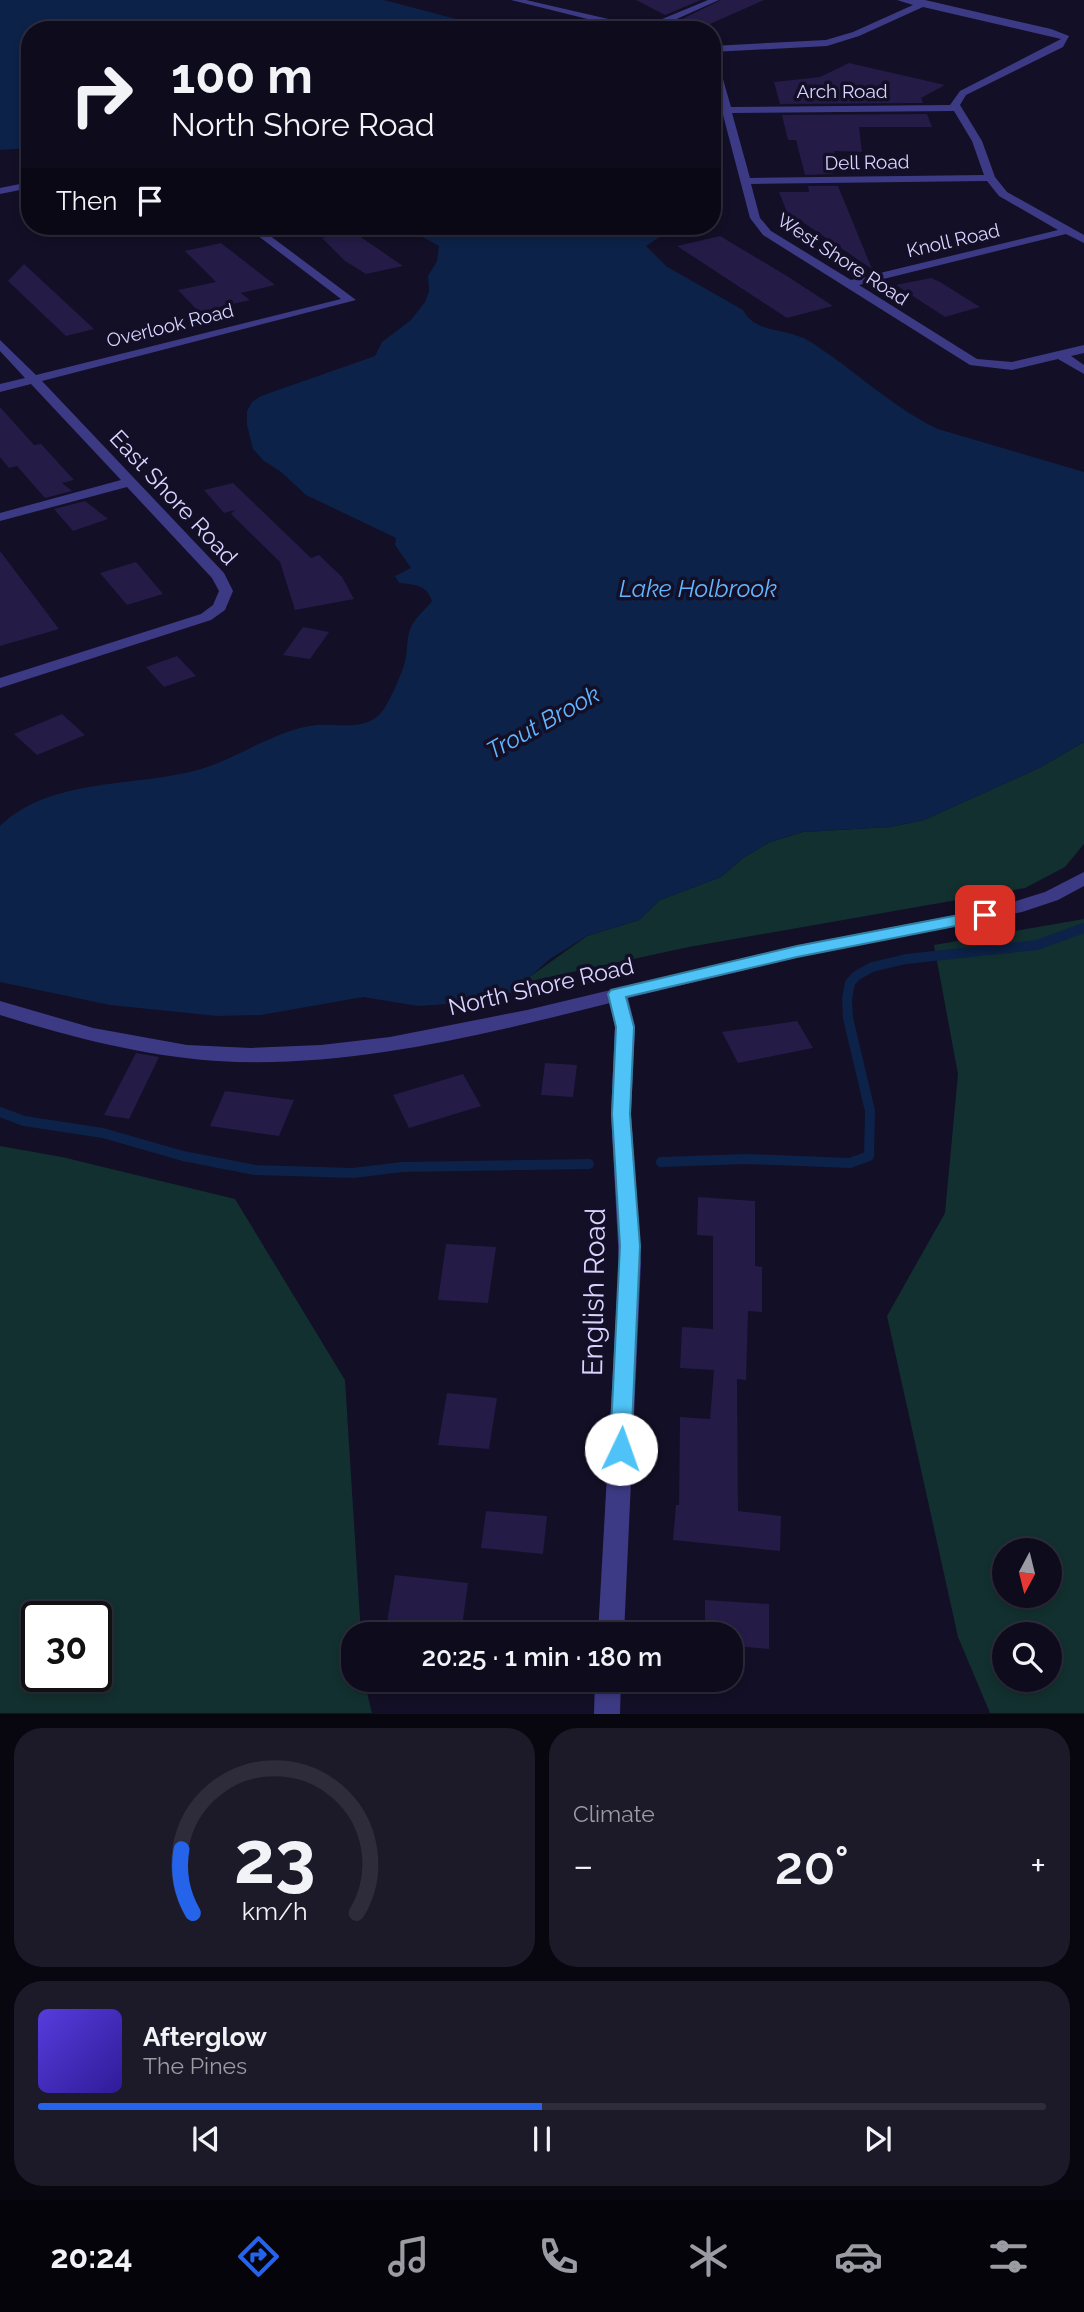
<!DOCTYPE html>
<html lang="en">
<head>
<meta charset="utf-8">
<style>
	:root { --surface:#0e0b1c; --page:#1c1929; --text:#f1f3f6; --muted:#9b9ba3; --line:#2e2b3b; --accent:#2563eb }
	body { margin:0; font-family:Raleway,sans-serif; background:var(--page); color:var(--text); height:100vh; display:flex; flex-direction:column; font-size:26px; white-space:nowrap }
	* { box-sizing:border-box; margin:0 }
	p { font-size:23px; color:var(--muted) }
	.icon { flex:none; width:38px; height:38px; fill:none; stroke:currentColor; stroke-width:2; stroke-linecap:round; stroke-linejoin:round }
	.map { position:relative; height:1714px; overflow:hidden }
	.drawer { display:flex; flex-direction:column; gap:14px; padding:14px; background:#08060f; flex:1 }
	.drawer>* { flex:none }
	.guide { position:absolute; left:21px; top:21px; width:700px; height:214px; border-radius:28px; box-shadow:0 4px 10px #0003,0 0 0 2px var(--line); background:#0e0b1c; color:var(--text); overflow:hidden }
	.needle { width:46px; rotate:187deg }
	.tools { position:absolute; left:992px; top:1538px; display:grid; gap:14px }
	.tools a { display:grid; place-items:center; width:70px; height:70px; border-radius:50%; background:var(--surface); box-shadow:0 4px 10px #0003,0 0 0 2px var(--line); font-size:35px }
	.speed { position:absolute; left:21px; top:1601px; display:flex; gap:14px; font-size:35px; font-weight:700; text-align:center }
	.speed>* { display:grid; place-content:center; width:91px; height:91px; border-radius:50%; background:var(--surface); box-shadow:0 4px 10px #0003,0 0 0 2px var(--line); line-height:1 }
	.speed .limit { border:4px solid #111; border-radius:10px; background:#fff; color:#111 }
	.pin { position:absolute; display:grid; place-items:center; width:60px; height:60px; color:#fff; margin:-30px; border-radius:14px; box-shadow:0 4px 10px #0006 }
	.me { position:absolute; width:77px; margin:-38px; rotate:3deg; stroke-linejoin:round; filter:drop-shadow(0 0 5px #0008) }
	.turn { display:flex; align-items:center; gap:24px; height:147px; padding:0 35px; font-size:32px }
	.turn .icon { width:91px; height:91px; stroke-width:2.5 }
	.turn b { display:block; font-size:49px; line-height:60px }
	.then { display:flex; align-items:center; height:66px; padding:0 35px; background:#0003; gap:14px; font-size:26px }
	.big { font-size:52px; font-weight:600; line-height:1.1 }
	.drawer .card { flex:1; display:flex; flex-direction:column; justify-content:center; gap:10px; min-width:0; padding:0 24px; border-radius:28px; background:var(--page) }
	.drawer .dial { align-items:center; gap:0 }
	.dial svg { height:182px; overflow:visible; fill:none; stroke:var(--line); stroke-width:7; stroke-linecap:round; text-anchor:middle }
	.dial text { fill:var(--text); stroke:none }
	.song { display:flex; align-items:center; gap:21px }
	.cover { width:84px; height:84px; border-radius:10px; background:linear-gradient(135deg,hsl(250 70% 55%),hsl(250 70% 35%)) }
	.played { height:7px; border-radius:4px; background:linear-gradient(90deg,var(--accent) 50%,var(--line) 50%) }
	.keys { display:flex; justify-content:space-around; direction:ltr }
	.heat { display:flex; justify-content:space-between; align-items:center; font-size:38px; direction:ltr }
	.drawer .tiles { flex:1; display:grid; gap:14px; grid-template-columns:1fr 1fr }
	.card:last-child { grid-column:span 2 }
	.trip { position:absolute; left:341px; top:1622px; width:402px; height:70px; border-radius:28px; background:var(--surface); box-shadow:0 4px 10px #0003,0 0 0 2px var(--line); font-weight:600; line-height:70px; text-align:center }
	.menu { display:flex; height:112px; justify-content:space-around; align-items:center; background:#06040b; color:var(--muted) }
	.menu .icon { width:49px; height:49px }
	.menu .selected { color:var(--accent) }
	.menu b { font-size:32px; color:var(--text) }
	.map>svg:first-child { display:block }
	.green { fill:#12302f; fill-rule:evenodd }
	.water { fill:#0c2248 }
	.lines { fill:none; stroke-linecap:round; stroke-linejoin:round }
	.stream { stroke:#0c2248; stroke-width:10 }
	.building { fill:#241b47 }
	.street { fill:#3d3a85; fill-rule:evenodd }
	.route { fill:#4fc3f7; stroke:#337fa1; stroke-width:2 }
	.labels { text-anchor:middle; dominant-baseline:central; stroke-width:7; stroke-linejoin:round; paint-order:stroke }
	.far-street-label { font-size:19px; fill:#d9d4ff; stroke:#130f26 }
	.street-label { font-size:23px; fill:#d9d4ff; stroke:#130f26 }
	.water-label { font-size:24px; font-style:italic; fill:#62b6ff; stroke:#130f26 }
	.near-street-label { font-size:28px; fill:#d9d4ff; stroke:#130f26 }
</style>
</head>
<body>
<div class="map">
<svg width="1084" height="1714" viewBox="0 0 1084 1714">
	<rect width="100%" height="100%" fill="#130f26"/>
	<!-- green -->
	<g class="green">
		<polygon points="1084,742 1084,844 1065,867 1025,888 689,947 521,983 587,936 639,920 660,900 721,877 743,858 770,842 803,832 890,827 924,820 1039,768"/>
		<path d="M1084 919V1713H990L958 1637 887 1316 945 1213 958 1074 934 945ZM1004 1550H1050V1596H1004ZM1004 1634H1050V1680H1004Z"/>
		<path d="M0 1146 62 1157 235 1199 345 1380 361 1634H354V1680H364L372 1713H0ZM96 1617V1676H37V1617Z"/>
	</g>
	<!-- water -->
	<g class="water">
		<polygon points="0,0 384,0 498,30 30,30 30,148 0,150"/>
		<path d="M379 226H661V236L646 246 666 266 743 310C755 334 788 328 809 341 853 368 891 407 938 429L1084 472V742L1039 768 924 820 890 827 803 832 770 842 743 858 721 877 660 900 639 920 587 936 550 959 513 992 478 1002 418 1006 363 997 261 1015 217 1016 110 1005 0 982V826C52 776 136 788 201 769 238 758 271 733 309 726 333 721 361 733 380 714 388 706 402 673 405 662 408 650 406 635 412 625 416 617 426 609 432 601 427 585 414 584 399 583L395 576 411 568 395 545 396 538 306 495 280 471 264 461 253 449 247 425V411L252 402 261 396 375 356 382 342 411 320 425 302 429 291 428 276 437 261 439 246 413 232Z"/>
	</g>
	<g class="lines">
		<!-- stream -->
		<g class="stream">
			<polyline points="0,1112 24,1121 103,1133 183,1156 255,1170 353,1173 402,1167 589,1164"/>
			<polyline points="661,1162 747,1159 850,1163 869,1156 870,1111 848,1018 847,999 850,983 856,976 872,967 906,959 1037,945 1084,928"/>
		</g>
	</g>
	<!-- building -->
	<g class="building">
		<polygon points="636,0 701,0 665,15"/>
		<polygon points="721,0 764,0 701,28 678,21"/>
		<polygon points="849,63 945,85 921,98 923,103 780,104 774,82 820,77"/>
		<polygon points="927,114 932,127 859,127 862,152 834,151 836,160 828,160 833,174 805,175 796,140 788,140 782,115"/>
		<polygon points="808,186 838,186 872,269 798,219 790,220 779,192 809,192"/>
		<polygon points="352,231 403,266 366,274 345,261 322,238"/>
		<polygon points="720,236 787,276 833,306 787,318 677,246"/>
		<polygon points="221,243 275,285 241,293 250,300 199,312 178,290 216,282 185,251"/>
		<polygon points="24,264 94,329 66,336 8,281"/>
		<polygon points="931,278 940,282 980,307 945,317 896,285"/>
		<polygon points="0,407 34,445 41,444 74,480 62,483 72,491 45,498 17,466 9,468 0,457"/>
		<polygon points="233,483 311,558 319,555 342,577 354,599 295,610 280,562 231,514 235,510 224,513 204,490"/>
		<polygon points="85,501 108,519 73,531 54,509"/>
		<polygon points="0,551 59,629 0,646"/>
		<polygon points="136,562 163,594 127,605 100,573"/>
		<polygon points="303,627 329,632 310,659 283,655"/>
		<polygon points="177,656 196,676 164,687 146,667"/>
		<polygon points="62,714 85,735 37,755 14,734"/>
		<polygon points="797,1021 813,1048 738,1063 722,1032"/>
		<polygon points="136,1053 159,1057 129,1119 104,1115"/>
		<polygon points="545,1063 577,1065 573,1097 541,1095"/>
		<polygon points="463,1074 481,1106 409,1128 393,1095"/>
		<polygon points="225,1091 294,1100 279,1136 210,1126"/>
		<polygon points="698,1197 755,1201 755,1266 762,1267 762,1312 748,1311 746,1380 737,1379 738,1511 781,1516 780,1551 673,1540 676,1505 679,1505 680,1417 710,1419 714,1370 680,1368 682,1327 713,1329 713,1236 697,1235"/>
		<polygon points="446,1244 496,1247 488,1303 438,1300"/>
		<polygon points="447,1393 497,1398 489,1449 438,1445"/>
		<polygon points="486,1511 547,1516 543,1554 481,1548"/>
		<polygon points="395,1575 468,1583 461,1634 385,1634"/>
		<polygon points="705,1600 769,1604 769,1649 732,1646 732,1634 705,1634"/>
	</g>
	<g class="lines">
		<!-- street -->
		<g class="street">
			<polygon points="511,0 526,0 643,27 708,0 719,0 652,30 632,30"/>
			<path d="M897 0H925L1051 29 1069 36 1063 47 966 95 960 105 982 141 995 177 1007 192 1084 235V243L1066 234 859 285 977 359 1012 362 1084 345V353L1071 356 1084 365V374L1058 359 1012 370 970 365 763 235 750 218 712 73V52L716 55 731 107 950 105 960 91 1061 39 923 7 859 36 827 46 712 52V46L826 40 853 32 913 5ZM954 111 972 141 984 175 750 178 732 113ZM987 181 999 196 1058 230 851 280 771 231 760 218 751 184Z"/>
			<polygon points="30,182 30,188 0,194 0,188"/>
			<polygon points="245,226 257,226 356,300 42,381 224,573 233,591 225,610 211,620 0,688 0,678 201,614 213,605 219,591 212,578 127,487 0,521 0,513 121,480 31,384 0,392 0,384 25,378 0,351 0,340 36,375 341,299"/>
			<path d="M1084 872V886L1058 900 1022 912 799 957 628 998 635 1026 631 1114 641 1263 624 1634H598L619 1263 611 1114 615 1026 610 1003C483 1035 349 1069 217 1061 143 1056 71 1037 0 1015V1001L93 1028 187 1045 251 1048 321 1045 390 1037 527 1010 799 945 997 907 1045 892Z"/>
			<polygon points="595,1680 621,1680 620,1714 594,1714"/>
		</g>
	</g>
	<!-- route -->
	<polygon class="route" points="985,910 991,911 991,919 797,957 626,997 634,1027 630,1114 640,1246 631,1449 628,1456 621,1458 613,1456 610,1449 620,1246 612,1114 616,1027 608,994 611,990 797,946"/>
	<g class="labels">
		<!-- far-street labels -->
		<g class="far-street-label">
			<text x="842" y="91">Arch Road</text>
			<text transform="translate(867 162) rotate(-1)">Dell Road</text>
			<text transform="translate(953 240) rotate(-13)">Knoll Road</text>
			<text transform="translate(843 259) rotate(33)">West Shore Road</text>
			<text transform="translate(170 325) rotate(-14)">Overlook Road</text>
		</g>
		<!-- street labels -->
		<g class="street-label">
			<text transform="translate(174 497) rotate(47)">East Shore Road</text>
			<text transform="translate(541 986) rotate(-13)">North Shore Road</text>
		</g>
		<!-- water labels -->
		<g class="water-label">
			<text x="698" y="588">Lake Holbrook</text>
			<text transform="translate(543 722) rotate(-29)">Trout Brook</text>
		</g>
		<!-- near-street labels -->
		<g class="near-street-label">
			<text transform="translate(594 1292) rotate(-89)">English Road</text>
		</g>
	</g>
</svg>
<div class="tools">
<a><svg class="needle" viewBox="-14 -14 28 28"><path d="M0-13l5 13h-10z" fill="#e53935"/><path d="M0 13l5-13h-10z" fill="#9b9ba3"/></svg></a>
<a><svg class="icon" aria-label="search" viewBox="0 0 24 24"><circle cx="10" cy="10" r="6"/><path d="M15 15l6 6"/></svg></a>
</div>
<div class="speed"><div class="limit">30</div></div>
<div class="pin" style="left:985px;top:915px;background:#d93025"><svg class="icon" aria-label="arrive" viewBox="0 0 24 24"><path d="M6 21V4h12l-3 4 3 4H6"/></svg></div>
<svg class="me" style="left:621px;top:1449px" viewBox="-20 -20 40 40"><circle r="19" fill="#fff"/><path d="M0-13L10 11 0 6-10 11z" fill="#4fc3f7"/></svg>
<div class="trip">20:25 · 1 min · 180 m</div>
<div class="guide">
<div class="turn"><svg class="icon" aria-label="right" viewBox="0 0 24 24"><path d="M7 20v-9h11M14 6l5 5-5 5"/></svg><div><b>100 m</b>North Shore Road</div></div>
<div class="then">Then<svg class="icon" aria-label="arrive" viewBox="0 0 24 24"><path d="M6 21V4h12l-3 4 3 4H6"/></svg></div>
</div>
</div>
<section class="drawer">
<div class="tiles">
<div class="card dial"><svg viewBox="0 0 100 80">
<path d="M14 69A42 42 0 1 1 86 69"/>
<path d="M14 69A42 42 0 0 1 9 41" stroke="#2563eb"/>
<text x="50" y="56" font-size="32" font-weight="700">23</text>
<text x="50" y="72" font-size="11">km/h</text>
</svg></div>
<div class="card"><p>Climate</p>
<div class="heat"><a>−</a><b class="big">20°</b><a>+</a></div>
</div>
<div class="card">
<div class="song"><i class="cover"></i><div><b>Afterglow</b><p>The Pines</p></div></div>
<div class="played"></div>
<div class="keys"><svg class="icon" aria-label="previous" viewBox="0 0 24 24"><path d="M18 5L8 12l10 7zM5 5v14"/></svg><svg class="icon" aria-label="pause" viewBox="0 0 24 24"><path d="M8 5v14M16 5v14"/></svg><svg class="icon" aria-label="next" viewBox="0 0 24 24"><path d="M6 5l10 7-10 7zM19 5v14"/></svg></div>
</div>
</div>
</section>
<nav class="menu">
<b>20:24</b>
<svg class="icon selected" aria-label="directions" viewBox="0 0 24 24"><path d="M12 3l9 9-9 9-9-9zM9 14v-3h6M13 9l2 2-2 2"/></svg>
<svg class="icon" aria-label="music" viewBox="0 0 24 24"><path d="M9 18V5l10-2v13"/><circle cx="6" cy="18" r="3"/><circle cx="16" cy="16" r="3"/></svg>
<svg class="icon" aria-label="phone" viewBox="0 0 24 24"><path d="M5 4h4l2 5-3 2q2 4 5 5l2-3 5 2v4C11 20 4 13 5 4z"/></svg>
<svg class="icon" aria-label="climate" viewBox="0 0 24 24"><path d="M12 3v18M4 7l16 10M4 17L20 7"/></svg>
<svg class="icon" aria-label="car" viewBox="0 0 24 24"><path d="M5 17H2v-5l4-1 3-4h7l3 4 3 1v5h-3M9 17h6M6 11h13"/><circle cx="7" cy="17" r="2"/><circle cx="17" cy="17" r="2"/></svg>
<svg class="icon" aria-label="filters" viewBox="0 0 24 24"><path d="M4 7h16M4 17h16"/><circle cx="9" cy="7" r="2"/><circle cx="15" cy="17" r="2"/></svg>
</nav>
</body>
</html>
